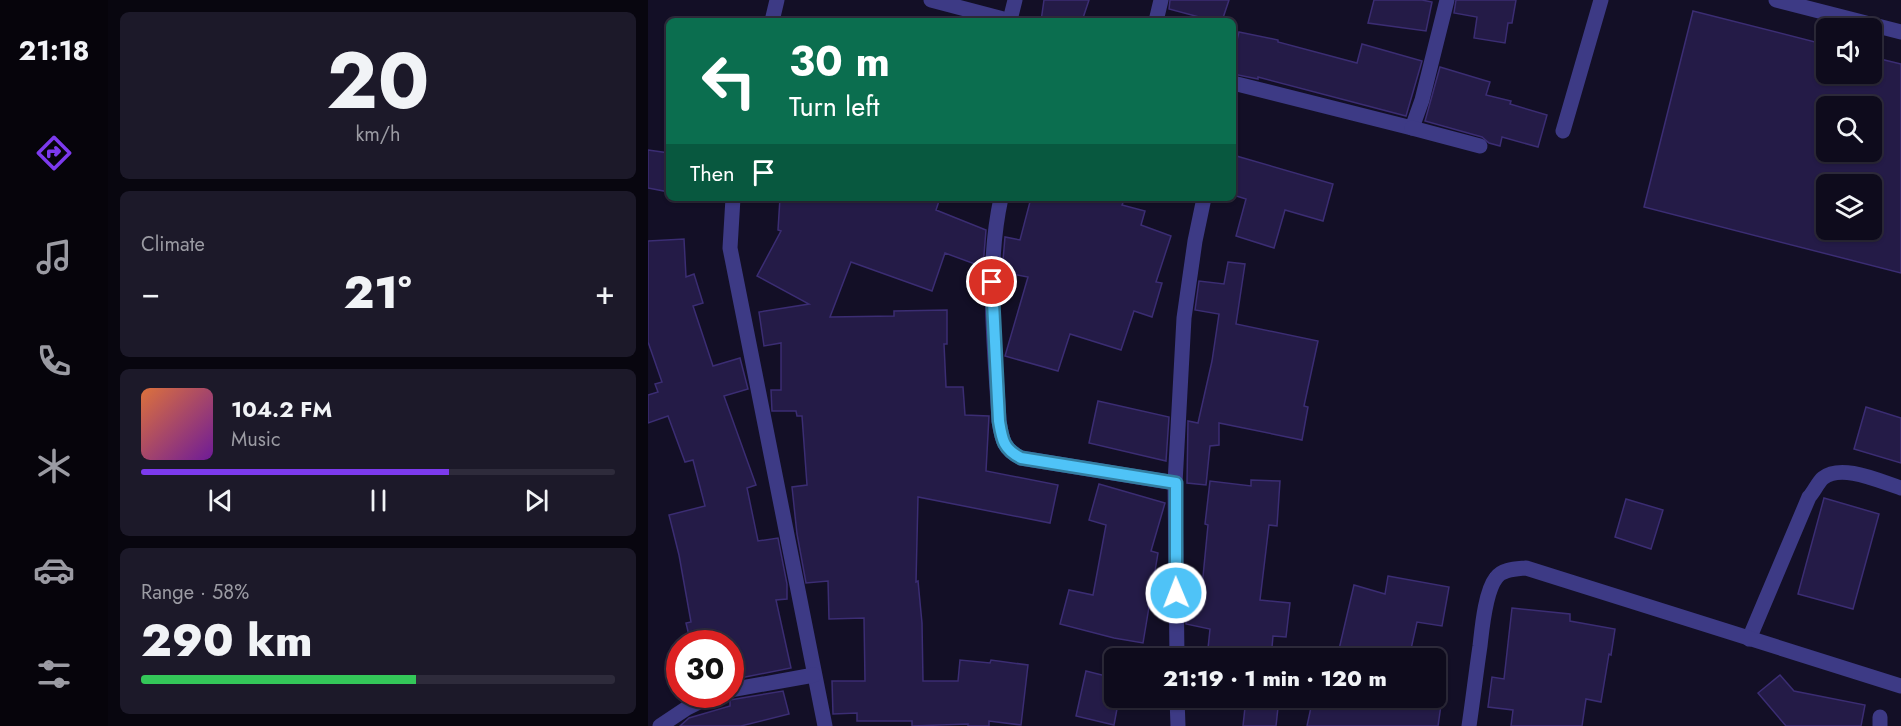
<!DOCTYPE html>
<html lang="en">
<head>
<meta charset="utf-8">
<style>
	:root { --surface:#0e0b1c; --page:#1c1929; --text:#f1f3f6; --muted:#9b9ba3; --line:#2e2b3b; --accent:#7c3aed }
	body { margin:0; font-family:Jost,sans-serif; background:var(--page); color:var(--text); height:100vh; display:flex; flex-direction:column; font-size:22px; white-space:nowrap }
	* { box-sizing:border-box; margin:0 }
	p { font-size:20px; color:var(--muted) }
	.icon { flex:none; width:33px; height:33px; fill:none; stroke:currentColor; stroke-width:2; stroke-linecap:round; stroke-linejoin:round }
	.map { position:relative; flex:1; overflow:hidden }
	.details { display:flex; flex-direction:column; gap:12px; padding:12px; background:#08060f; width:540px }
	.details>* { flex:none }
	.guide { position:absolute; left:18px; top:18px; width:570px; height:183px; border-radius:9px; box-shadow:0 2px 4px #0004,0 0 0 2px var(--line); background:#0b6e4f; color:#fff; overflow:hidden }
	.buttons { position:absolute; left:1168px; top:18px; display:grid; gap:12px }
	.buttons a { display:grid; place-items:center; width:66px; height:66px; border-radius:9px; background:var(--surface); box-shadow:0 2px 4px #0004,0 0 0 2px var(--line); font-size:30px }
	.speed { position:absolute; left:18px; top:630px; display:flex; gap:12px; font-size:30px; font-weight:700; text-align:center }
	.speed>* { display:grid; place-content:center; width:78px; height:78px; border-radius:50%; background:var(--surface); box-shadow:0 2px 4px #0004,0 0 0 2px var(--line); line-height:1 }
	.speed .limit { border:9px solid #d22; background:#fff; color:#111 }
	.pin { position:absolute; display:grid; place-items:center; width:51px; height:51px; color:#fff; margin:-26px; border:3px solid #fff; border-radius:50%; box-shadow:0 2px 6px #0007 }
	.me { position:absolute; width:66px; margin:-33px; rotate:359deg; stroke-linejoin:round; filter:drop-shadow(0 0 4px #0008) }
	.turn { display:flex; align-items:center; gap:21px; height:126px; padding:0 24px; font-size:27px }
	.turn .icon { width:78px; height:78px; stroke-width:2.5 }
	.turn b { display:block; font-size:42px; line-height:51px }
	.then { display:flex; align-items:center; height:57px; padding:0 24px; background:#0003; gap:12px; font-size:22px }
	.big { font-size:45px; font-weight:800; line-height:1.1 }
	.details .card { flex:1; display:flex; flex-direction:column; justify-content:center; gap:9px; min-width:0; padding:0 21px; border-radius:9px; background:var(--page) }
	.details .dial { align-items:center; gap:0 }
	.dial b { font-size:78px; line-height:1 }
	.song { display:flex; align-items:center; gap:18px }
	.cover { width:72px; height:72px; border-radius:9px; background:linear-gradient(135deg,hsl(20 70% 55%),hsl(280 70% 35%)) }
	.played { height:6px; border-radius:3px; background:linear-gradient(90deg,var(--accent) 65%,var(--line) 65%) }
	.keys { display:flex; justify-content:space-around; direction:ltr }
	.heat { display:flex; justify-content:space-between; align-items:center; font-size:33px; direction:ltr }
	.charge { height:9px; border-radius:4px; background:linear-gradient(90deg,#34c759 58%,var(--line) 0) }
	.trip { position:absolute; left:456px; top:648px; width:342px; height:60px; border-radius:9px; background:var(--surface); box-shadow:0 2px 4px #0004,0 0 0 2px var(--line); font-weight:800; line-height:60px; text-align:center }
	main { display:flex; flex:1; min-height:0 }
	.menu { display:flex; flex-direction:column; width:108px; justify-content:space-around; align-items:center; background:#06040b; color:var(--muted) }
	.menu .icon { width:42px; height:42px }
	.menu .selected { color:var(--accent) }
	.menu b { font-size:27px; color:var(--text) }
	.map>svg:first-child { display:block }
	.building { fill:#241b47; stroke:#3b2d73; stroke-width:1.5; fill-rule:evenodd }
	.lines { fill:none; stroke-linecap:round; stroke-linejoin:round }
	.minor { stroke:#3d3a85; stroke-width:15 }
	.route-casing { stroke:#337fa1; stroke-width:15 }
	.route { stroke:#4fc3f7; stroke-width:10 }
</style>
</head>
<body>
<main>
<nav class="menu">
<b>21:18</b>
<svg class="icon selected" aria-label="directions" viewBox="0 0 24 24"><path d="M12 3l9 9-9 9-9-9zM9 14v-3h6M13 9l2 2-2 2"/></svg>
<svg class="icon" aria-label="music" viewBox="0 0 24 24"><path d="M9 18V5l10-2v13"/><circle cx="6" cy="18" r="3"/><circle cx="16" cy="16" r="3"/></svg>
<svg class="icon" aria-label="phone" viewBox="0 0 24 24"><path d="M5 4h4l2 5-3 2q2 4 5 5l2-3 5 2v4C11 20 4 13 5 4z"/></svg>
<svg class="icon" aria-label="climate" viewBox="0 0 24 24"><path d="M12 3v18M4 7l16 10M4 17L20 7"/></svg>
<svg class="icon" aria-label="car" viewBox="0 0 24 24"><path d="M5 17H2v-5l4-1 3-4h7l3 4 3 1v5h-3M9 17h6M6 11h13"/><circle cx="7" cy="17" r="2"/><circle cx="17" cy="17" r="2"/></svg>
<svg class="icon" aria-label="filters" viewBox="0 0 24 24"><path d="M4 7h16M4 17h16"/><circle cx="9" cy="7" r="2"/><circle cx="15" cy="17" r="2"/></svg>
</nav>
<section class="details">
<div class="card dial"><b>20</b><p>km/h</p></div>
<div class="card"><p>Climate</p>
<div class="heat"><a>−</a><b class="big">21°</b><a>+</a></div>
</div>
<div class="card">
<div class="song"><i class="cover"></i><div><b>104.2 FM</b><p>Music</p></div></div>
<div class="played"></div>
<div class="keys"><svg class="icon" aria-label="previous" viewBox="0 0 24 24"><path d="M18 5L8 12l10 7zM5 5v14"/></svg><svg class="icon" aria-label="pause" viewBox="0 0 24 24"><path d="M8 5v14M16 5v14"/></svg><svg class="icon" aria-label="next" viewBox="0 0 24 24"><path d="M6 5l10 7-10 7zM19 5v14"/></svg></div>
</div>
<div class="card"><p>Range · 58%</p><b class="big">290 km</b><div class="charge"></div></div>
</section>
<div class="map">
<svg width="1253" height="726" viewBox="0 0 1253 726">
	<rect width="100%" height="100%" fill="#130f26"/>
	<!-- building -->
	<g class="building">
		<polygon points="396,0 441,0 434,21 393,21"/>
		<polygon points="522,0 581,0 574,21 566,21 521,9"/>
		<polygon points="726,0 774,0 784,2 778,31 720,23"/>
		<polygon points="808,0 868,0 864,23 860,23 857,43 826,38 829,17 806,13"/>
		<path d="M1045 11 1179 45V74H1224V57L1253 64V273L996 207ZM1179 106H1224V152H1179ZM1179 184H1224V230H1179Z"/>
		<polygon points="591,32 630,40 630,42 709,63 714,44 774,61 758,116 610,77 610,79 585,74 585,56"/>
		<polygon points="792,67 842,82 838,95 863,101 862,104 899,115 890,147 854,137 852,146 841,143 834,137 777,121"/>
		<polygon points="0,150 21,153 21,192 0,188"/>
		<polygon points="585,155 685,184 675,221 637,210 626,248 588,236 598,199 585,195"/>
		<polygon points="132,198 292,198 288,210 338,230 335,267 297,253 284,291 203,262 182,317 246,316 246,311 299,310 299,344 296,344 298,387 315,387 317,415 341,416 338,471 410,485 402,523 270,497 268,582 270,581 274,623 275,681 310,681 312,660 342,663 343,660 380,665 373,725 341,721 341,726 320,726 320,724 264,726 264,721 209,721 209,713 185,714 184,681 217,681 216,618 181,619 180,581 158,583 149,534 144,487 159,485 154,416 149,416 148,411 124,411 123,390 133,390 133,343 116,346 111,312 161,304 109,276 133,231 130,230"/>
		<polygon points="383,198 477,198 474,205 497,211 493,225 523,236 508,282 514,283 504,317 486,311 473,350 422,334 410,371 357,356 380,277 354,272 357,237 372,240"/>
		<polygon points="36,239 38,277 46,274 55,303 45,306 65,366 92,358 100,389 76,396 108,485 99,488 110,541 130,538 139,584 139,599 128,600 143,668 82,680 82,644 43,644 38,623 43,622 31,555 21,515 57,506 45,460 37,462 20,416 0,423 0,395 10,392 7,384 14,382 0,342 0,241"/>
		<polygon points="580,262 597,264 588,324 670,341 656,406 660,407 654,440 571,423 571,445 562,446 558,485 539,483 540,421 550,423 564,361 571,314 547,310 551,281 576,284"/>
		<polygon points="450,401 521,417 518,461 441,443"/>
		<polygon points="1218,407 1253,418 1253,463 1206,449"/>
		<polygon points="603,480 632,481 629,526 621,525 612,600 642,603 638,637 625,636 623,658 559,658 562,629 538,624 538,614 542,594 553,597 560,525 557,524 562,481 603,486"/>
		<polygon points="451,484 517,503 503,551 510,553 495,643 466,638 412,624 421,590 445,595 458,525 441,520"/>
		<polygon points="1176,498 1231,514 1205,609 1150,594"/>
		<polygon points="978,499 1015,510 1003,549 967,537"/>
		<polygon points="740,576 801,587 794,626 769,622 761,658 689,658 706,585 737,594"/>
		<polygon points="864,608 922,614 922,621 967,629 963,655 961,654 953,702 938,699 934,726 863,726 865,710 840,707 844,677 856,679"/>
		<polygon points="438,671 466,678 466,698 471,698 466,725 428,716"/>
		<polygon points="1132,675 1146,691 1217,705 1213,726 1138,726 1110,693"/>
		<polygon points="135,691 141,714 93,726 32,726 41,718 82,706 82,700"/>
		<polygon points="598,698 631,698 628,726 595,726"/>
		<polygon points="665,698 794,698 790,726 659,726"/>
	</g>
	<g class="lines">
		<!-- minor -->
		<g class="minor">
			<polyline points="283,0 363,21"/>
			<polyline points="1128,0 1253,32"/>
			<polyline points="362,20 367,0"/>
			<polyline points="124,21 129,0"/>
			<polyline points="508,21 513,0"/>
			<polyline points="585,83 764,128 774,100 799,0"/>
			<polyline points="764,128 832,146"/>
			<polyline points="915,131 953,0"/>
			<polyline points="85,198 82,248 177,726"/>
			<path d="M353 198C337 271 347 347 351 421 354 439 355 449 373 458L527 483"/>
			<path d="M1101 639 1161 497C1166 492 1170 482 1175 478 1194 463 1233 482 1253 488"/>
			<polyline points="529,658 527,483 536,318 547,241 556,198"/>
			<polyline points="82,690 166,675"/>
			<polyline points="529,698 530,726"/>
			<polyline points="12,726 39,708 67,694"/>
			<path d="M821 726C825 699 828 673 832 646 834 629 837 592 848 578 854 569 868 569 878 568L1253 686"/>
			<polyline points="1232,726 1232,717"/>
		</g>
	</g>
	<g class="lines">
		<defs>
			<path id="route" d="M344 282 351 421C354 439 355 449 373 458L528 483V593"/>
		</defs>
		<!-- route casing -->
		<use href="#route" class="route-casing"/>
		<!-- route -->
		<use href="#route" class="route"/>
	</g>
</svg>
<div class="buttons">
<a><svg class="icon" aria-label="sound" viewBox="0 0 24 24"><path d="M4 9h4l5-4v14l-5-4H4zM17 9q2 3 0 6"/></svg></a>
<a><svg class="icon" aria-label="search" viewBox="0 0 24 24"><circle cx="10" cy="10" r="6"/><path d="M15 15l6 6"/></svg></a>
<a><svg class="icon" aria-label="layers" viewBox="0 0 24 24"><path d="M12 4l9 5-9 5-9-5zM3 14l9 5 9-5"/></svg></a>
</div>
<div class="speed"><div class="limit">30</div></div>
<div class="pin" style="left:344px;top:282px;background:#d93025"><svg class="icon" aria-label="arrive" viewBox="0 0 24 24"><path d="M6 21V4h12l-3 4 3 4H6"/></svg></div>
<svg class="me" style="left:528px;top:593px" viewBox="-20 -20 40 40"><circle r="17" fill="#4fc3f7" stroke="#fff" stroke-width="3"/><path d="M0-11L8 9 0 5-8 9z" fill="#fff"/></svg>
<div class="trip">21:19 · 1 min · 120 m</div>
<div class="guide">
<div class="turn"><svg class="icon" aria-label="left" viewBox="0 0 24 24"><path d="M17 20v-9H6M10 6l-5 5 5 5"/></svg><div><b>30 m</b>Turn left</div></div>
<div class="then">Then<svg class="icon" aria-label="arrive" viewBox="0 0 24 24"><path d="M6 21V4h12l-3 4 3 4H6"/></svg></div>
</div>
</div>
</main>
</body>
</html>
